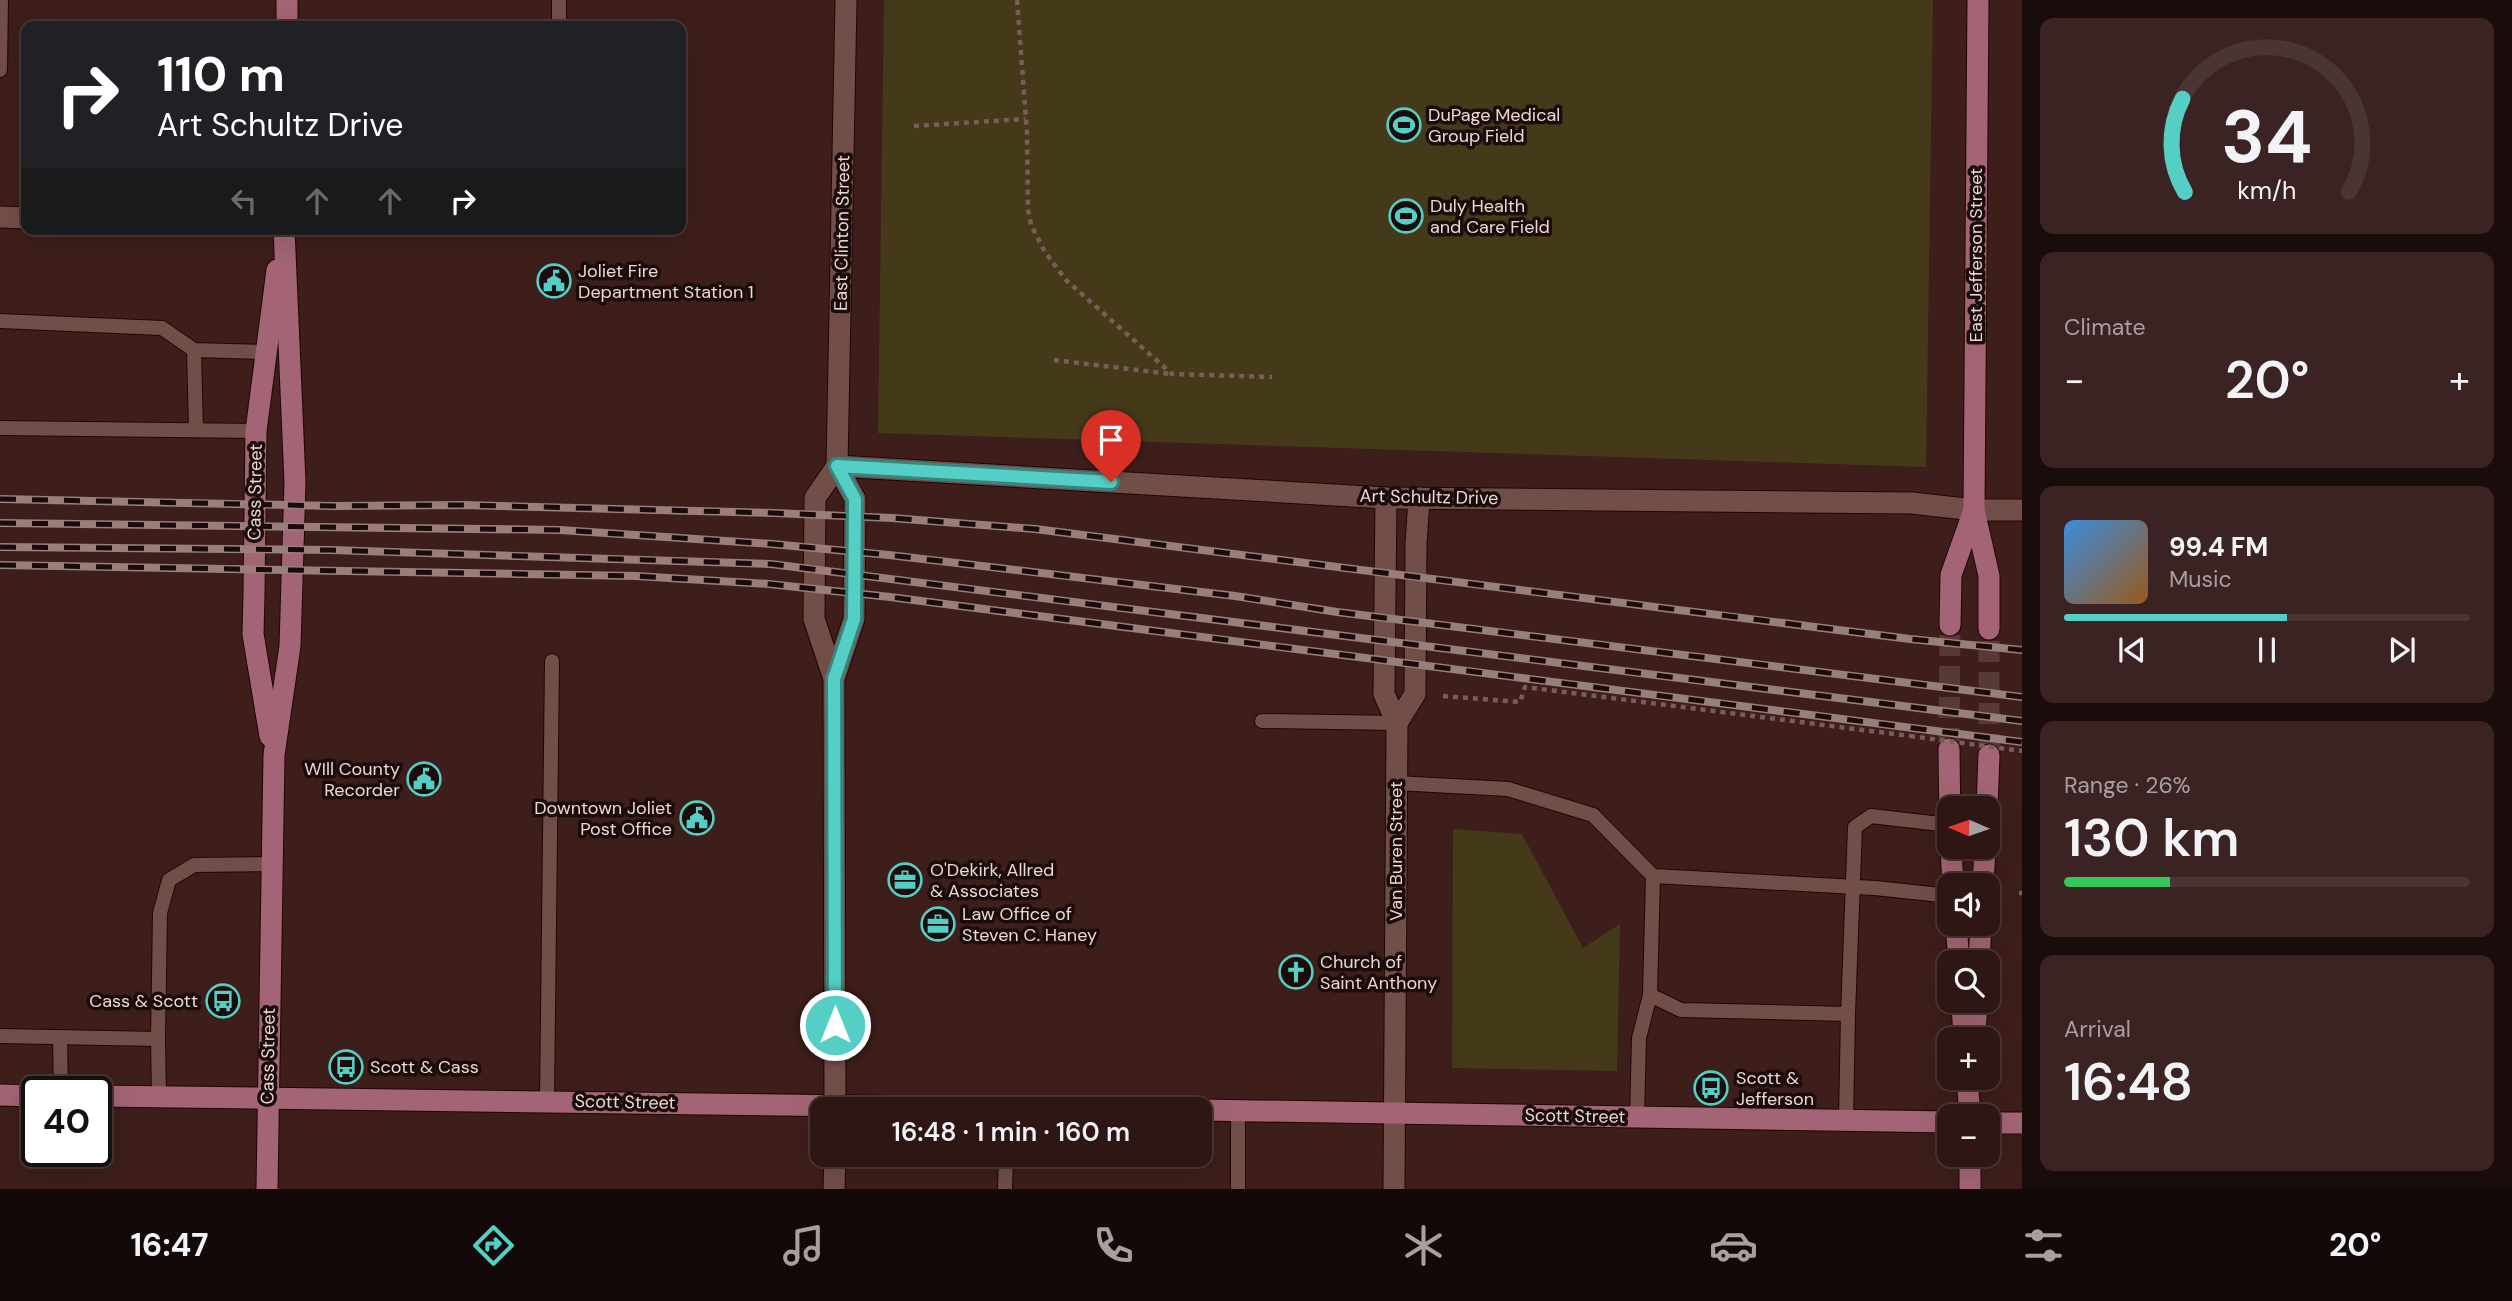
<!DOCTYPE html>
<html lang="en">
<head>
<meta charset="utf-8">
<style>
	:root { --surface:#2e1614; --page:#3a2322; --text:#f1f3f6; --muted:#a79fa0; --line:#493534; --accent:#55cec5 }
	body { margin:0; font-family:"DM Sans",sans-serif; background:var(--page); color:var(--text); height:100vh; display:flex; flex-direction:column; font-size:26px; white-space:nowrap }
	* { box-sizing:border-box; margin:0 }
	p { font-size:23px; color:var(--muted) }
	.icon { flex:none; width:38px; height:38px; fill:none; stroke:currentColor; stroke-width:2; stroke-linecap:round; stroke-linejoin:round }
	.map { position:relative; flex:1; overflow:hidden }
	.sheet { display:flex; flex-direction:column; gap:18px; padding:18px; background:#190c0b; width:490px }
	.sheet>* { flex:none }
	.top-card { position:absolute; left:21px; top:21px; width:665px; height:214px; border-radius:14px; box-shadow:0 7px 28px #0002,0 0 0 2px var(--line); background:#202124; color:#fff; overflow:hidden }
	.needle { width:46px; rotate:272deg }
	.tools { position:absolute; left:1937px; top:796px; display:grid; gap:14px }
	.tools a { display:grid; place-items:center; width:63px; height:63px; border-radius:14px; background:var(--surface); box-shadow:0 7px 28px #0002,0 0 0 2px var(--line); font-size:35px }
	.speed { position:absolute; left:21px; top:1076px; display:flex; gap:14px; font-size:35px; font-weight:700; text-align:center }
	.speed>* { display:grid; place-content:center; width:91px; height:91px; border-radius:50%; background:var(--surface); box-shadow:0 7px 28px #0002,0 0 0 2px var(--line); line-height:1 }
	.speed .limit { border:4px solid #111; border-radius:10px; background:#fff; color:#111 }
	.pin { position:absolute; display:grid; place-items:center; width:60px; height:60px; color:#fff; margin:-72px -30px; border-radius:50% 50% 50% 0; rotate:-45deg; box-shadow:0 0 7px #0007 }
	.pin .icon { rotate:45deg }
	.me { position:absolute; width:77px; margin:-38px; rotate:0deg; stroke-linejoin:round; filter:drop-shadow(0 0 5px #0008) }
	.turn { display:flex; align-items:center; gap:24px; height:147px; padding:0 21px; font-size:32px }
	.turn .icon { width:91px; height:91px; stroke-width:2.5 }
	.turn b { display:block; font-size:49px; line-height:60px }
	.lanes { display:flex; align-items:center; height:66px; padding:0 21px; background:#0003; justify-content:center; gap:35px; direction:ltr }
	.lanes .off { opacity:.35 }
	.big { font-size:52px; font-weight:600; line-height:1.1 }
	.sheet .tile { flex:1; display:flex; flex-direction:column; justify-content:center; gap:10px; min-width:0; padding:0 24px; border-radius:14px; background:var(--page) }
	.sheet .dial { align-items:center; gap:0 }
	.dial svg { height:182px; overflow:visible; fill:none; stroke:var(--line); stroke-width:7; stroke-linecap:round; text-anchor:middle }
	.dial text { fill:var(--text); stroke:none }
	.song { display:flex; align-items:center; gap:21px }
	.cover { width:84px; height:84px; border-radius:10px; background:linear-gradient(135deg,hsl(210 70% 55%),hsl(30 70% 35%)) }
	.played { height:7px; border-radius:4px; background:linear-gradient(90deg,var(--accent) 55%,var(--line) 55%) }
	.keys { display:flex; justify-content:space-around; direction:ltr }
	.heat { display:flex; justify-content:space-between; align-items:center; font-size:38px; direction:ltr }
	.charge { height:10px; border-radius:5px; background:linear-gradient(90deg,#34c759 26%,var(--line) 0) }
	.trip { position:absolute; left:810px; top:1097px; width:402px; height:70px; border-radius:14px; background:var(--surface); box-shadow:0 7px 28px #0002,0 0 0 2px var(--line); font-weight:600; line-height:70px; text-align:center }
	.tab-bar { display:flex; height:112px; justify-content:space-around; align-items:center; background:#120908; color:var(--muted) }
	.tab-bar .icon { width:49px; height:49px }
	.tab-bar .selected { color:var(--accent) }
	.tab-bar b { font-size:32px; color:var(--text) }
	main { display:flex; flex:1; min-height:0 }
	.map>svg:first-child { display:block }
	.green { fill:#443a1a }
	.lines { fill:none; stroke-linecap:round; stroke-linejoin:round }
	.primary-tunnel { stroke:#573a36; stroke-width:21; stroke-dasharray:21 10; stroke-linecap:butt }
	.service-casing { stroke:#220605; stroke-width:16 }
	.minor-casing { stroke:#220605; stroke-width:23 }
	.tertiary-casing { stroke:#220605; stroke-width:23 }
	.primary-casing { stroke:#220605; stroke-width:23 }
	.path { stroke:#795d5a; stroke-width:4.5; stroke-dasharray:5 5; stroke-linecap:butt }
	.service { stroke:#724e49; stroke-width:14 }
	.minor { stroke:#724e49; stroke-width:21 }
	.tertiary { stroke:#724e49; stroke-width:21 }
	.primary { stroke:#a36575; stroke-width:21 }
	.rail-casing { stroke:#997e7b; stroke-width:8 }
	.rail { stroke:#1a0c0b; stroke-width:5; stroke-dasharray:16; stroke-linecap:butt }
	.path-bridge { stroke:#795d5a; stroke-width:4.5; stroke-dasharray:5 5; stroke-linecap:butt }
	.route-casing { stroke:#378680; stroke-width:18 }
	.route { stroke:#55cec5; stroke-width:12 }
	.labels { text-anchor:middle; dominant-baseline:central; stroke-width:7; stroke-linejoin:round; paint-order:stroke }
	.poi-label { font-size:18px; fill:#edd7d4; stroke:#1a0c0b; text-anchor:start }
	.street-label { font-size:18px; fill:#edd7d4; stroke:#1a0c0b }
</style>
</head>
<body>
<main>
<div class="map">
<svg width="2022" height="1189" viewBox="0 0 2022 1189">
	<rect width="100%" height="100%" fill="#3d1e1a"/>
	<!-- green -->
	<g class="green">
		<polygon points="884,0 1933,0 1926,467 878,433"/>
		<polygon points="1453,829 1522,834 1583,948 1620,924 1617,1071 1452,1068"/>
	</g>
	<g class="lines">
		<!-- primary-tunnel -->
		<g class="primary-tunnel">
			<polyline points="1949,749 1950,625"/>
			<polyline points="1989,755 1989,629"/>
		</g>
		<defs>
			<g id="service">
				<polyline points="559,26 559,0"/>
				<polyline points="0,70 1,0"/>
				<polyline points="0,321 162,328 194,350 266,352"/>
				<polyline points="194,350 196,430"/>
				<polyline points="0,428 256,431"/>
				<polyline points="1262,721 1397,723"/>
				<polyline points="1396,783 1508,789 1593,815 1653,876 1875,888 1950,896"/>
				<polyline points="1653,876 1650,995 1681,1010 1848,1014 1855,827 1871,816 1949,825"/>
				<polyline points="0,1036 158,1039 160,913 169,880 194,865 272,864"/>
				<polyline points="60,1037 61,1092"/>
				<polyline points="158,1039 159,1097"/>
				<polyline points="547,1101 552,661"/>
				<polyline points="1637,1117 1639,1038 1650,995"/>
				<polyline points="1846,1120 1848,1014"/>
				<polyline points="1005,1189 1006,1155"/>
				<polyline points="1238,1189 1238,1111"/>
			</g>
			<g id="minor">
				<polyline points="0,217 26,218"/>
				<polyline points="837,466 1386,498 1912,503 1974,510 2022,510"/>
				<polyline points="1386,498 1384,694 1397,723 1394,1189"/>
				<polyline points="1397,723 1415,694 1416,544 1419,498"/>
			</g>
			<g id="tertiary">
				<polyline points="834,679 814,619 815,498 837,466"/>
				<polyline points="835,1110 834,679 854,619 855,499 837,466 846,0"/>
				<polyline points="834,1189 835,1155"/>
			</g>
			<g id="primary">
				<polyline points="1978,0 1974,510 1989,576 1989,629"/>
				<polyline points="287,26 287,0"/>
				<polyline points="1950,625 1951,575 1974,510"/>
				<polyline points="270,736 253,634 254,594 256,431 277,270"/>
				<polyline points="1949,749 1950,830"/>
				<polyline points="1987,808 1989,755"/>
				<polyline points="1951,847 1953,886"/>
				<polyline points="1983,886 1985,847"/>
				<polyline points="1956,924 1959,962"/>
				<polyline points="1979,962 1981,924"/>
				<polyline points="1962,1001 1964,1040"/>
				<polyline points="1975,1034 1977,1001"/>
				<polyline points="1967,1078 1970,1116"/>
				<polyline points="0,1095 37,1096"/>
				<polyline points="96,1096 1154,1110"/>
				<polyline points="1200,1110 1950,1122"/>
				<polyline points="1988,1123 2022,1123"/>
				<polyline points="267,1189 274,755 290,646 295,482 284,229"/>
				<polyline points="1970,1189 1970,1155"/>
			</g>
		</defs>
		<!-- service casing -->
		<use href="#service" class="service-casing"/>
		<!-- minor casing -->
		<use href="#minor" class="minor-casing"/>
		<!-- tertiary casing -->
		<use href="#tertiary" class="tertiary-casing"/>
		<!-- primary casing -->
		<use href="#primary" class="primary-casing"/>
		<!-- path -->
		<g class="path">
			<polyline points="1017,0 1027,133 1028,210 1031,225 1045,252 1066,280 1172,374 1272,377"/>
			<polyline points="914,126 1025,119"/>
			<polyline points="1054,360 1171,374"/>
			<polyline points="1443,696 1520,702 1525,687 1910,736"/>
			<polyline points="2019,893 2022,893"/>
		</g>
		<!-- service -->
		<use href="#service" class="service"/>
		<!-- minor -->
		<use href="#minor" class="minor"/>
		<!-- tertiary -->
		<use href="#tertiary" class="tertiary"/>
		<!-- primary -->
		<use href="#primary" class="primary"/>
		<defs>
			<g id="rail">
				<polyline points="0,499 333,506 463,505 774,513 892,518 1035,529 1910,639 2022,650"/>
				<polyline points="0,523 560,530 772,544 889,555 1235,596 1337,612 2022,697"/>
				<polyline points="0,547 331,550 771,564 2022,721"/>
				<polyline points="0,565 636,576 769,584 890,597 2022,742"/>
			</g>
		</defs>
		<!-- rail casing -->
		<use href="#rail" class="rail-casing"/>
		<!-- rail -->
		<use href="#rail" class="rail"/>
		<!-- path-bridge -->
		<polyline class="path-bridge" points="1910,736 2022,751"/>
	</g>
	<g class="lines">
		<defs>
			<polyline id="route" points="835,1025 834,679 854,619 855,499 837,466 1111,482"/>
		</defs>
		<!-- route casing -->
		<use href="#route" class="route-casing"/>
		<!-- route -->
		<use href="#route" class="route"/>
	</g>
	<!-- icons -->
	<defs>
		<symbol id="stadium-ring" viewBox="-11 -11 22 22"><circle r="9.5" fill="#1a0c0b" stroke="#55cec5" stroke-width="1.5"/><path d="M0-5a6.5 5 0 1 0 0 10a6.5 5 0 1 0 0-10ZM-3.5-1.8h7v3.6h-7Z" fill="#55cec5"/></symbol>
		<symbol id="civic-ring" viewBox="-11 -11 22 22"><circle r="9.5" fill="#1a0c0b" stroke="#55cec5" stroke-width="1.5"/><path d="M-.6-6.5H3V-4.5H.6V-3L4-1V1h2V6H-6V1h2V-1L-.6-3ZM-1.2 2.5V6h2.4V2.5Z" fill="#55cec5"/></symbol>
		<symbol id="office-ring" viewBox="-11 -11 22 22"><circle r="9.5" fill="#1a0c0b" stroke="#55cec5" stroke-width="1.5"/><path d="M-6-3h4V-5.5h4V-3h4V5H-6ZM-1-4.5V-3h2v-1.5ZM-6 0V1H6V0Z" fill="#55cec5"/></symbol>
		<symbol id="church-ring" viewBox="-11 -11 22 22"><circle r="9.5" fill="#1a0c0b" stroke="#55cec5" stroke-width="1.5"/><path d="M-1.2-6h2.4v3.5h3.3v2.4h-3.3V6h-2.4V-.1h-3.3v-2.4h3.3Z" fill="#55cec5"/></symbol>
		<symbol id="bus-ring" viewBox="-11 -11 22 22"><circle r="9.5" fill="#1a0c0b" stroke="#55cec5" stroke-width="1.5"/><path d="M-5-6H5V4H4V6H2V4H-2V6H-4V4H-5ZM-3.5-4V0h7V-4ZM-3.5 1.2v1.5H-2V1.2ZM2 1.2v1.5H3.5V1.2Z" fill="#55cec5"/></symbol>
	</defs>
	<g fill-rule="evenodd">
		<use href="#stadium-ring" x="1385" y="106" width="38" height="38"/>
		<use href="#stadium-ring" x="1387" y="197" width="38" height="38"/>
		<use href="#civic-ring" x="535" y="262" width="38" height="38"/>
		<use href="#civic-ring" x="405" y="760" width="38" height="38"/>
		<use href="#civic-ring" x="678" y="799" width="38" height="38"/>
		<use href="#office-ring" x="886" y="861" width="38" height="38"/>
		<use href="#office-ring" x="919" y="905" width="38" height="38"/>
		<use href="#church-ring" x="1277" y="953" width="38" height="38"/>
		<use href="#bus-ring" x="204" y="982" width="38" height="38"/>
		<use href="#bus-ring" x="327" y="1048" width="38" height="38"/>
		<use href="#bus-ring" x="1692" y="1069" width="38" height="38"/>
	</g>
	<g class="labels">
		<!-- poi labels -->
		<g class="poi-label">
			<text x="1428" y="115">DuPage Medical<tspan x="1428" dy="21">Group Field</tspan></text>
			<text x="1430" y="206">Duly Health<tspan x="1430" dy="21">and Care Field</tspan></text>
			<text x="578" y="271">Joliet Fire<tspan x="578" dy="21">Department Station 1</tspan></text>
			<text x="400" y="769" text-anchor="end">WIll County<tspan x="400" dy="21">Recorder</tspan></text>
			<text x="672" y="808" text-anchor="end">Downtown Joliet<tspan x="672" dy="21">Post Office</tspan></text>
			<text x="930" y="870">O'Dekirk, Allred<tspan x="930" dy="21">&amp; Associates</tspan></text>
			<text x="962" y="914">Law Office of<tspan x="962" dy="21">Steven C. Haney</tspan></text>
			<text x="1320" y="962">Church of<tspan x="1320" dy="21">Saint Anthony</tspan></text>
			<text x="198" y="1001" text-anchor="end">Cass &amp; Scott</text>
			<text x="370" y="1067">Scott &amp; Cass</text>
			<text x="1736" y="1078">Scott &amp;<tspan x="1736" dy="21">Jefferson</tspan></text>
		</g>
		<!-- street labels -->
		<g class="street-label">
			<text transform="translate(842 233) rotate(-89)">East Clinton Street</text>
			<text transform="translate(1976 255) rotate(-90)">East Jefferson Street</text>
			<text transform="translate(255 492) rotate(-89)">Cass Street</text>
			<text transform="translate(1429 497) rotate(1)">Art Schultz Drive</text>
			<text transform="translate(1396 851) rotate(-90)">Van Buren Street</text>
			<text transform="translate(268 1056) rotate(-89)">Cass Street</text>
			<text transform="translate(625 1102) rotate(1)">Scott Street</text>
			<text transform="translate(1575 1116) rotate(1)">Scott Street</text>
		</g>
	</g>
</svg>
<div class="tools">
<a><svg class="needle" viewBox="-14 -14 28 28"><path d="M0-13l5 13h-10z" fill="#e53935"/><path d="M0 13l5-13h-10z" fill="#a79fa0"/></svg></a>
<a><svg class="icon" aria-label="sound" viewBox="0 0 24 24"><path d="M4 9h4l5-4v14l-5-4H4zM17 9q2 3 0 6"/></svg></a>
<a><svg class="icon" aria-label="search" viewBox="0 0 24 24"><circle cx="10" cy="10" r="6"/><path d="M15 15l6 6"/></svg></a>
<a>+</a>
<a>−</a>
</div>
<div class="speed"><div class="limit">40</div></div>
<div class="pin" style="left:1111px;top:482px;background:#d93025"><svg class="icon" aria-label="arrive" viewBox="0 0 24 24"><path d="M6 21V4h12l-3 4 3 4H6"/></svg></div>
<svg class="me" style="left:835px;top:1025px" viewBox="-20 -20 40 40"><circle r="17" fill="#55cec5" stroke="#fff" stroke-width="3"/><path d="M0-11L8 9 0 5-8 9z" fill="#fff"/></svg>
<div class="trip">16:48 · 1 min · 160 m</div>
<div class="top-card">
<div class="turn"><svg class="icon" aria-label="right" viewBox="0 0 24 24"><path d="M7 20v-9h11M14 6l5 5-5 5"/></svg><div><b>110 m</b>Art Schultz Drive</div></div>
<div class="lanes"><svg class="icon off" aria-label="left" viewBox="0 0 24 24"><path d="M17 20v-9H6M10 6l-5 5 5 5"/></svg><svg class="icon off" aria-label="ahead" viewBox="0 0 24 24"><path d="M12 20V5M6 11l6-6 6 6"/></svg><svg class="icon off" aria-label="ahead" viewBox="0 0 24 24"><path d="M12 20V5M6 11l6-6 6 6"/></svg><svg class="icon" aria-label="right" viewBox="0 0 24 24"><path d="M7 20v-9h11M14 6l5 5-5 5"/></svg></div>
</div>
</div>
<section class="sheet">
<div class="tile dial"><svg viewBox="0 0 100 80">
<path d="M14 69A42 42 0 1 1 86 69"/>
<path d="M14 69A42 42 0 0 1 13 28" stroke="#55cec5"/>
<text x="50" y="56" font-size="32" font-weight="700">34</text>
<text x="50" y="72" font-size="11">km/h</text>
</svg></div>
<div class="tile"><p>Climate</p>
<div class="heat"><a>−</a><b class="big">20°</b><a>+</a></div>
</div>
<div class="tile">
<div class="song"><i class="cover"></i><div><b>99.4 FM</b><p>Music</p></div></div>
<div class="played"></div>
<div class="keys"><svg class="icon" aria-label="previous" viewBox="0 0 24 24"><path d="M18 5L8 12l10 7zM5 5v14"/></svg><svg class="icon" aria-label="pause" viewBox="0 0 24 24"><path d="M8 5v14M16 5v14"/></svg><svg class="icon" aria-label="next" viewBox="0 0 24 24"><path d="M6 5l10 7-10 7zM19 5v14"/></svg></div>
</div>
<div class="tile"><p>Range · 26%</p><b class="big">130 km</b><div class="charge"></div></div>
<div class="tile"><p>Arrival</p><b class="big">16:48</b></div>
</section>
</main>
<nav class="tab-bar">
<b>16:47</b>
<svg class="icon selected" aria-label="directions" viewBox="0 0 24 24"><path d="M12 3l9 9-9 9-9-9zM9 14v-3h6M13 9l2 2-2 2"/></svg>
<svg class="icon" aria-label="music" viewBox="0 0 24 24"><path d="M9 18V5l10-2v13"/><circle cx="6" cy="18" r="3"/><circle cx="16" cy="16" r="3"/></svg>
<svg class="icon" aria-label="phone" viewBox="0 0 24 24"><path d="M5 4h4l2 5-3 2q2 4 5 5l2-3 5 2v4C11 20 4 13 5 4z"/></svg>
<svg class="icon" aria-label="climate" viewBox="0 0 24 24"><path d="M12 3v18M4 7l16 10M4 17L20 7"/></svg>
<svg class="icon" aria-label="car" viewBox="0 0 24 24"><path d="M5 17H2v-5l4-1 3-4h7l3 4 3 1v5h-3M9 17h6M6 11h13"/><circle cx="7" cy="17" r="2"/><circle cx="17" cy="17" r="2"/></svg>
<svg class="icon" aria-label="filters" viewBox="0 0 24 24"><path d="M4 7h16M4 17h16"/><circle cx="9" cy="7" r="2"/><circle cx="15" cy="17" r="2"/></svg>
<b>20°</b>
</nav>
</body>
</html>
